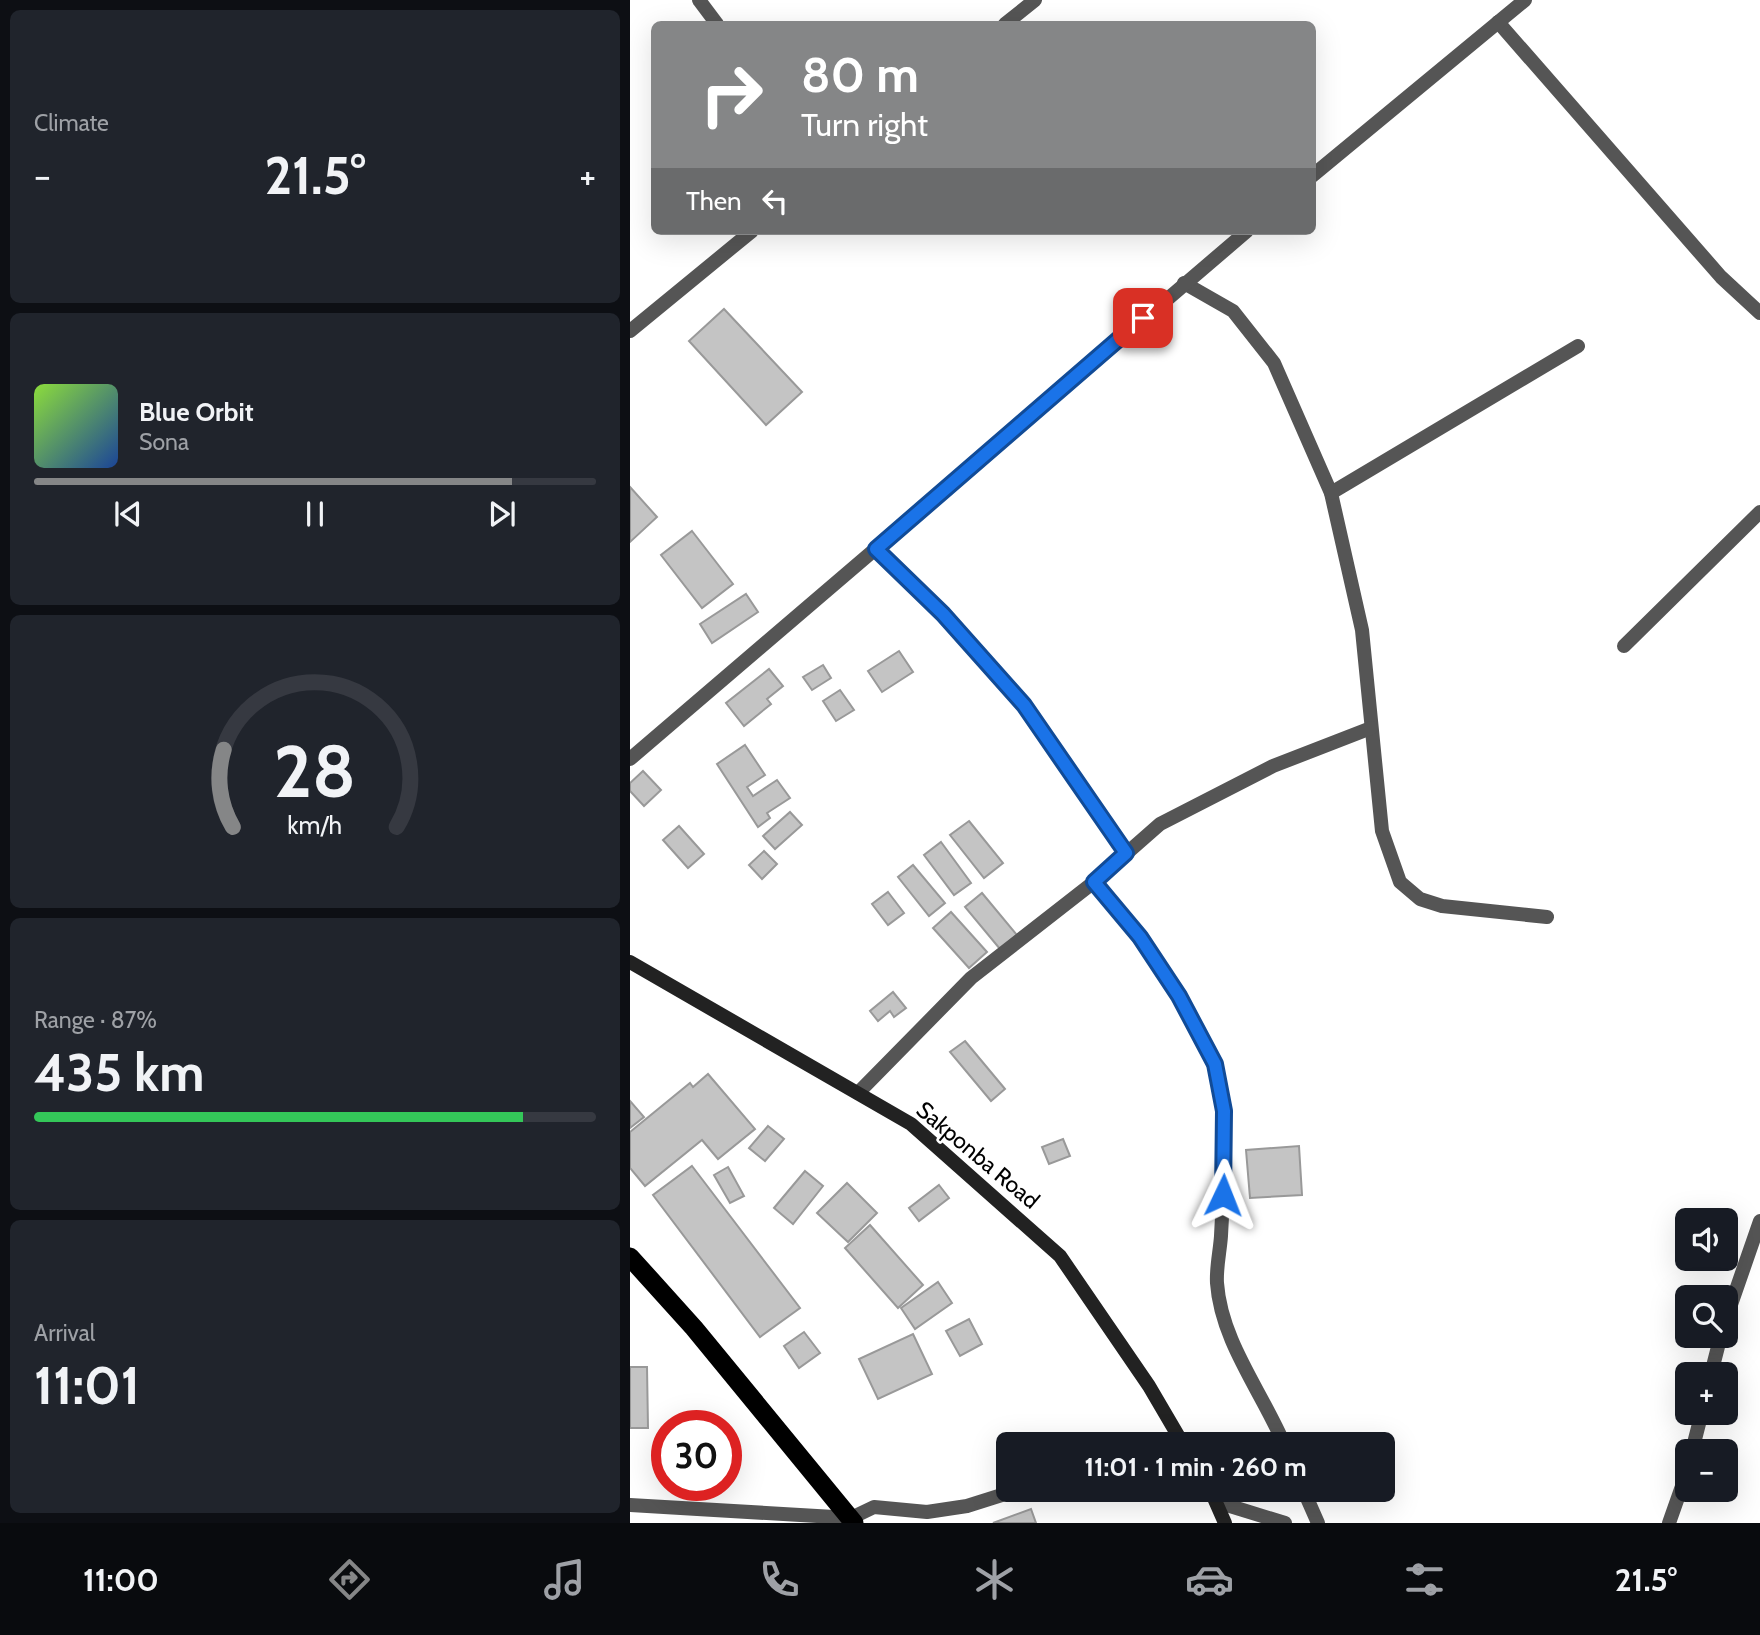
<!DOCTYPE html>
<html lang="en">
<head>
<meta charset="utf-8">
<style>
	:root { --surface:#171b24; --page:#20242c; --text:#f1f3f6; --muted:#9ea1a6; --line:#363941; --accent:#858687 }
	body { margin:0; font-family:Cabin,sans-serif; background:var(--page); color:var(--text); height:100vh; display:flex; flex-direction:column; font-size:26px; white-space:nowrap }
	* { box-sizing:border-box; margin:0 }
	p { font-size:23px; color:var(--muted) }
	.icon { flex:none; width:38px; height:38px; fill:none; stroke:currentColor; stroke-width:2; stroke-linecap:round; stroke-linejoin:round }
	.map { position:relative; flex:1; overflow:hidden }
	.details { display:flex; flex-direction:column; gap:10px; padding:10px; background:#0d0f14; width:630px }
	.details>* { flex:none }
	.hud { position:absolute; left:21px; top:21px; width:665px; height:214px; border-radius:10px; box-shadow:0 7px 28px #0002; background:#858687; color:#fff; overflow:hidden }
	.buttons { position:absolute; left:1045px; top:1208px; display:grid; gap:14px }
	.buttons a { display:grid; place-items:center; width:63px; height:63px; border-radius:10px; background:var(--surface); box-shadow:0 7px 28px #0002; font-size:35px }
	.speed { position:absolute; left:21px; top:1410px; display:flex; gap:14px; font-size:35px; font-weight:700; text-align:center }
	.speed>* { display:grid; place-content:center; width:91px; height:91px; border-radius:50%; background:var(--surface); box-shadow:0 7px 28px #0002; line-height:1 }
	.speed .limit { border:10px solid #d22; background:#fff; color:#111 }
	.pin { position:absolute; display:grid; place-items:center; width:60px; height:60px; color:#fff; margin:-30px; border-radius:14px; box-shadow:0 4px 10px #0006 }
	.me { position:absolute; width:77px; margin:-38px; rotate:2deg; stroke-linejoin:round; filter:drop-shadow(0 0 5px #0008) }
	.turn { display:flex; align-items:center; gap:24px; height:147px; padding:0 35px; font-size:32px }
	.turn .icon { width:91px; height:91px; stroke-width:2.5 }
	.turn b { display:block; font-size:49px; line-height:60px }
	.then { display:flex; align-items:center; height:66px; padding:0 35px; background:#0003; gap:14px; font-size:26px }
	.big { font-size:52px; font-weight:700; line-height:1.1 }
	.details .widget { flex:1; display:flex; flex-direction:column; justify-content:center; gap:10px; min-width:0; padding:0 24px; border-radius:10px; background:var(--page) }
	.details .dial { align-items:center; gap:0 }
	.dial svg { height:182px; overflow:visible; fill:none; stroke:var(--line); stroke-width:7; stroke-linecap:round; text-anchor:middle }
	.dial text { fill:var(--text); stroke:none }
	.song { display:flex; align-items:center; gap:21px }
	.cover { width:84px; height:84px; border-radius:10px; background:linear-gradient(135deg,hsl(90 70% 55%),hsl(220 70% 35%)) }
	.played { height:7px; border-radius:4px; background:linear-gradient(90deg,var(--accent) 85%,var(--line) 85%) }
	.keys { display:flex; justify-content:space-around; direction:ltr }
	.heat { display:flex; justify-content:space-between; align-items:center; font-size:38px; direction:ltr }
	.charge { height:10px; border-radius:5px; background:linear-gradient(90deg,#34c759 87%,var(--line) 0) }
	.trip { position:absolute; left:366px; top:1432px; width:399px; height:70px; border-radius:10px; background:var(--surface); box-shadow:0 7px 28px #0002; font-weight:700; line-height:70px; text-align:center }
	.menu { display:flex; height:112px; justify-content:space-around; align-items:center; background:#090b0e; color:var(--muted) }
	.menu .icon { width:49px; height:49px }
	.menu .on { color:var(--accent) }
	.menu b { font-size:32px; color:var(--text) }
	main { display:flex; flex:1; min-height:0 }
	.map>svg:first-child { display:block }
	.building { fill:#c4c4c4; stroke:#999; stroke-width:2 }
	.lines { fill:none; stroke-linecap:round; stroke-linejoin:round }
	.minor { stroke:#555; stroke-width:14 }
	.secondary { stroke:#222; stroke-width:14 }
	.trunk { stroke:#000; stroke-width:19 }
	.route-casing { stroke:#114b97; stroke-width:18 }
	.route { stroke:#1a73e8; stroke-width:12 }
	.labels { text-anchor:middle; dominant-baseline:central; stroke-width:5; stroke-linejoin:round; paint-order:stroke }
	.street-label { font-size:23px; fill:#000; stroke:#fff }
</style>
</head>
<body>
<main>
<section class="details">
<div class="widget"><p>Climate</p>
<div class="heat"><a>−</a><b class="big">21.5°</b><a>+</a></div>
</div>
<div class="widget">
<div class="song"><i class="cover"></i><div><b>Blue Orbit</b><p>Sona</p></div></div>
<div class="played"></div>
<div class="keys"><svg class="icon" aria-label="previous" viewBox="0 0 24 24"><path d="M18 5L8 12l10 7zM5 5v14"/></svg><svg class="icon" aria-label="pause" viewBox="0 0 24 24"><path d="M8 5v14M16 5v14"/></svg><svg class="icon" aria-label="next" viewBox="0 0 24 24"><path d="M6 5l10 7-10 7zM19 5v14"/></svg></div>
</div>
<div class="widget dial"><svg viewBox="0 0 100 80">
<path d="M14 69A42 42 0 1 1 86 69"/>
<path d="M14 69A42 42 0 0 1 10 35" stroke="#858687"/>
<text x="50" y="56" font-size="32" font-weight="700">28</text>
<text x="50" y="72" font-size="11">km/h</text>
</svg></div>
<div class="widget"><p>Range · 87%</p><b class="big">435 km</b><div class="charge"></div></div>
<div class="widget"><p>Arrival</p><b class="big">11:01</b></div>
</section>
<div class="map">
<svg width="1130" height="1523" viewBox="0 0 1130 1523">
	<rect width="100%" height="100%" fill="#fff"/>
	<!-- building -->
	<g class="building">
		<polygon points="94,309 172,392 136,425 59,341"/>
		<polygon points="0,487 27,517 0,542"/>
		<polygon points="62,531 103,584 72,608 31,555"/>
		<polygon points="116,594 128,612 82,643 70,624"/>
		<polygon points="269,651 283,672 252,692 238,671"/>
		<polygon points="193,665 201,678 182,690 173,677"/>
		<polygon points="139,669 153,686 137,699 141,704 114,726 96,703"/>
		<polygon points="210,690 224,710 206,721 193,701"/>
		<polygon points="115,745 135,775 117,787 123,796 147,780 160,798 137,813 140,818 128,827 87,764"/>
		<polygon points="13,771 31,790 14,806 0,791 0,783"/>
		<polygon points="160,812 172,825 145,849 133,836"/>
		<polygon points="339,821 373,863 354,878 320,835"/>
		<polygon points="49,826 74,854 58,868 33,840"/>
		<polygon points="311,842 341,883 324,895 294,855"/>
		<polygon points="134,851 147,864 132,879 119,865"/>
		<polygon points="283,865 315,903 299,916 268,877"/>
		<polygon points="258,892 274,913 258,925 242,904"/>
		<polygon points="352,893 387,935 370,949 335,907"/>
		<polygon points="321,912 357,952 339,968 303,928"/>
		<polygon points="263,992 276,1008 264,1017 260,1011 248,1021 240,1011"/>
		<polygon points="335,1041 375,1089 361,1101 320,1052"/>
		<polygon points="78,1074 125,1129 88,1159 72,1140 15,1186 0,1168 0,1132 60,1083 63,1087"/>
		<polygon points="0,1101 14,1117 0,1128"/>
		<polygon points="138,1126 154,1139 135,1161 119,1148"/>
		<polygon points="433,1139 440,1156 419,1164 412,1147"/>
		<polygon points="669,1146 672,1195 620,1198 616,1150"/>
		<polygon points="62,1166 170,1308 130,1337 23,1195"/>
		<polygon points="98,1167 114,1196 100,1203 84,1175"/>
		<polygon points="175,1171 193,1186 163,1224 144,1208"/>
		<polygon points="217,1183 247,1213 218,1242 187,1213"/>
		<polygon points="309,1185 319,1198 289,1221 279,1208"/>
		<polygon points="240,1225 293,1285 268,1308 215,1248"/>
		<polygon points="308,1282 322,1303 285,1329 271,1308"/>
		<polygon points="339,1319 352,1344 330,1356 316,1331"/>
		<polygon points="174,1332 190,1353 169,1368 154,1346"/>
		<polygon points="283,1334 302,1374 248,1399 229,1359"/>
		<polygon points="0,1367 17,1367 18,1428 0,1428"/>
		<polygon points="401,1509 406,1523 363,1523"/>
	</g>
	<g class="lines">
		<!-- minor -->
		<g class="minor">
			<polyline points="69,0 87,24"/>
			<polyline points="868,22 1091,277 1130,313"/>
			<polyline points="375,24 405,0"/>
			<polyline points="682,176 895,0"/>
			<polyline points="554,283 603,311 644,363 701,493 732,630 752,831 770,882 790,899 812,906 917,917"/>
			<polyline points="0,331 122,231"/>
			<polyline points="701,493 948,346"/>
			<polyline points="246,549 312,614 395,705 496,853"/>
			<polyline points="994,646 1130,512"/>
			<polyline points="0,759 617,231"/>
			<path d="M464 882C512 939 591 1038 594 1114 596 1155 593 1196 591 1236 590 1251 586 1268 587 1283 591 1341 632 1392 654 1444"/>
			<polyline points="228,1093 341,978 464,882 530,824 643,766 741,728"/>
			<polyline points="1096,1319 1130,1221"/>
			<polyline points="1081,1374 1091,1335"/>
			<polyline points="1062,1451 1072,1412"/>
			<polyline points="673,1489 688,1523"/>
			<polyline points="587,1502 655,1523"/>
			<polyline points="0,1505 221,1518 244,1507 297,1512 337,1506 391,1489"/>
			<polyline points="1039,1523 1057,1472"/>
		</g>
		<!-- secondary -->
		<g class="secondary">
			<polyline points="0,962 281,1124 430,1256 519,1386 553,1444"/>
			<polyline points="580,1489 595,1523"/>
		</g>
		<!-- trunk -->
		<polyline class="trunk" points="0,1257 64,1328 224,1523"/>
	</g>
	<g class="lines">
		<defs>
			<polyline id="route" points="513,318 246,549 313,614 394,705 496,853 464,882 510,937 549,996 585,1064 594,1111 593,1195"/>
		</defs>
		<!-- route casing -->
		<use href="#route" class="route-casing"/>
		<!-- route -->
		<use href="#route" class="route"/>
	</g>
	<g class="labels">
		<!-- street labels -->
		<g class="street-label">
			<text transform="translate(348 1155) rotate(40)">Sakponba Road</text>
		</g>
	</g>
</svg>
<div class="buttons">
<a><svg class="icon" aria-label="sound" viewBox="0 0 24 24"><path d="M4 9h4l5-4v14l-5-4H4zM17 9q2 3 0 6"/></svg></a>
<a><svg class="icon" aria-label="search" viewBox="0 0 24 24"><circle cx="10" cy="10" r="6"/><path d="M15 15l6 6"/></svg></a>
<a>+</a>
<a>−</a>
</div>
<div class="speed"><div class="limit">30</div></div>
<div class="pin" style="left:513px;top:318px;background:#d93025"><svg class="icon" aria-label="arrive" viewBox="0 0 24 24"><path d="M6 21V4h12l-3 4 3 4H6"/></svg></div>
<svg class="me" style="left:593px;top:1195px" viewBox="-20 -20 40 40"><path d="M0-17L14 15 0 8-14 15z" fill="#1a73e8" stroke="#fff" stroke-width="4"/></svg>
<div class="trip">11:01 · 1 min · 260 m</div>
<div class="hud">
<div class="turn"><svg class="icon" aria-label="right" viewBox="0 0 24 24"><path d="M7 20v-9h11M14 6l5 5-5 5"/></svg><div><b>80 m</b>Turn right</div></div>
<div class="then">Then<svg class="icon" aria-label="left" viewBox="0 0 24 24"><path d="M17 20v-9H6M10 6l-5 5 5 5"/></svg></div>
</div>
</div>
</main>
<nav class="menu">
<b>11:00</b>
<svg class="icon on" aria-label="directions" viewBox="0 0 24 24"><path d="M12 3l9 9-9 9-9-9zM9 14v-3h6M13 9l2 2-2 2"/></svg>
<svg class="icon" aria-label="music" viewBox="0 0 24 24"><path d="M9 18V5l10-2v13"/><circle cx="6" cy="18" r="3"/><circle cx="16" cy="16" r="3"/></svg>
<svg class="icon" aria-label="phone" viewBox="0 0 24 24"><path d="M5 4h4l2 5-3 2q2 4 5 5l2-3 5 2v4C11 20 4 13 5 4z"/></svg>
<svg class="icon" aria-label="climate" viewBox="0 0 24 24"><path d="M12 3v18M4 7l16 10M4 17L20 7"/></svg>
<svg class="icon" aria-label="car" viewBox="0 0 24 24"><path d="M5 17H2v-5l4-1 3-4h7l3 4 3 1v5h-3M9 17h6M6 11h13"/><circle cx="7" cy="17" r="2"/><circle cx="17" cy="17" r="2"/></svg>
<svg class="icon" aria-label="filters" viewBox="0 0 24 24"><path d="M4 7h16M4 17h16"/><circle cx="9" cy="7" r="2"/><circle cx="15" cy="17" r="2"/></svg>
<b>21.5°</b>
</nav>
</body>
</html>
